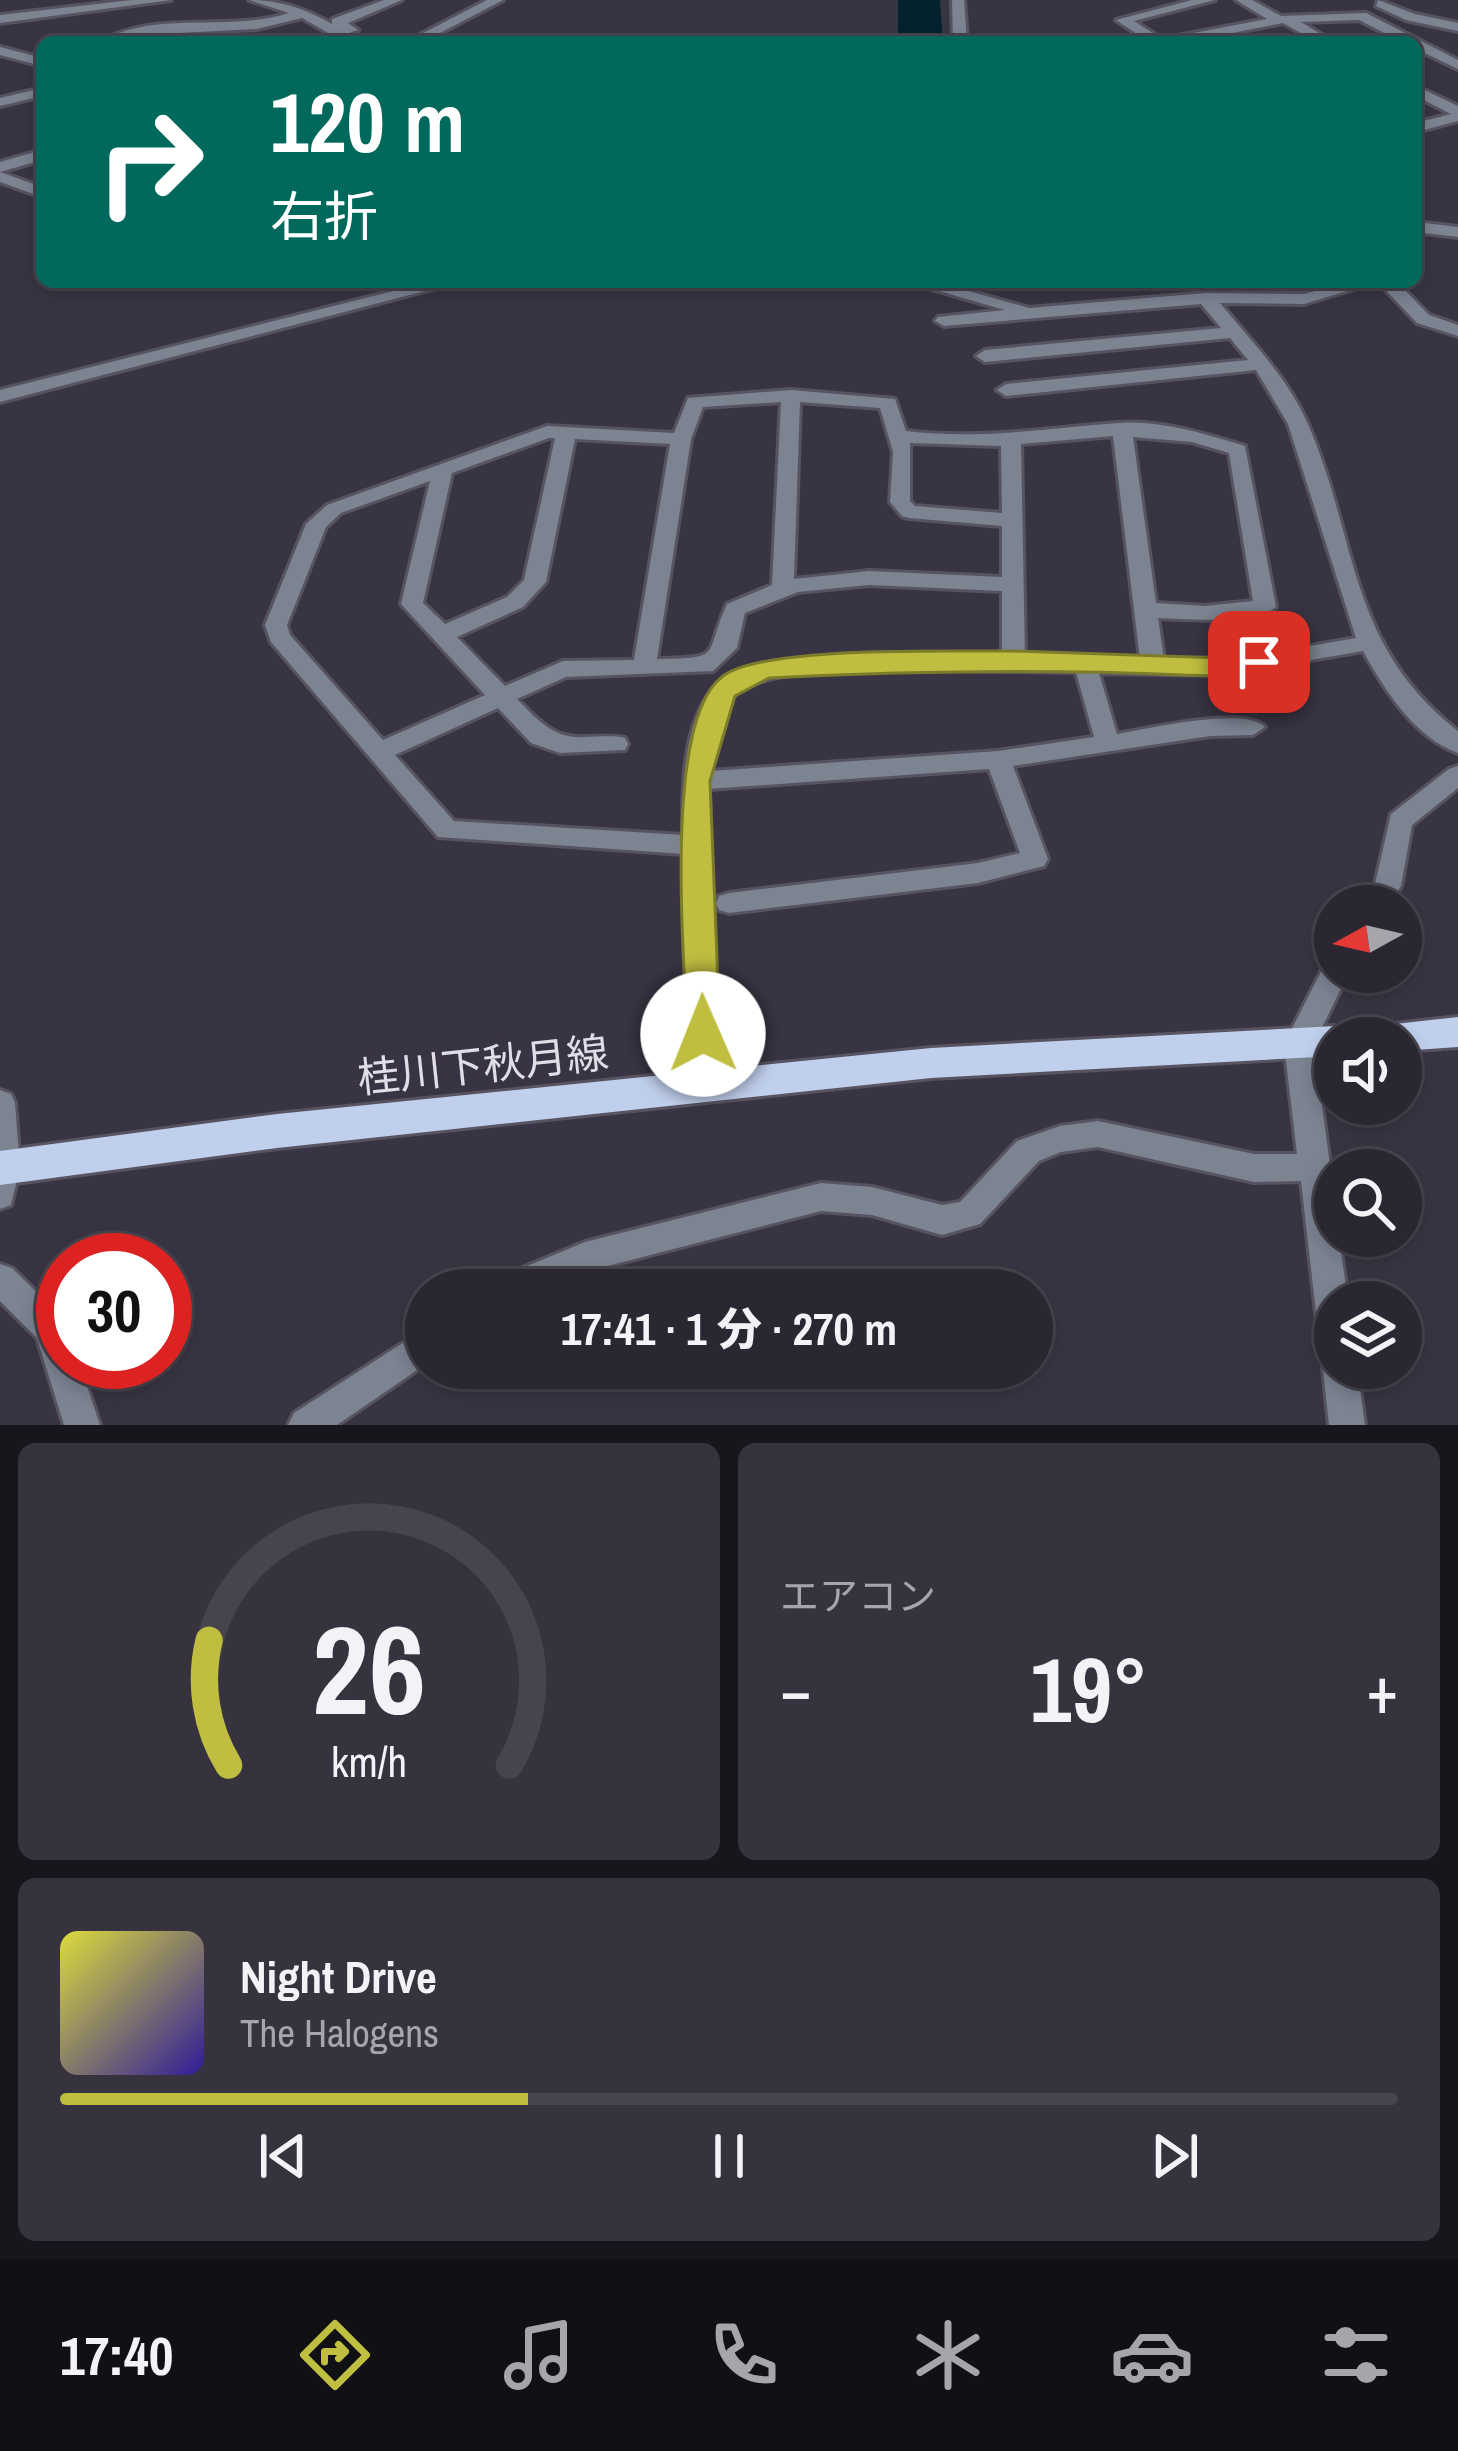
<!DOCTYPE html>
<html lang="ja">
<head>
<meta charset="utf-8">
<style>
	:root { --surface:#2b2732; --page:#37333e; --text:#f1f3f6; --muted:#a6a5ac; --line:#47444d; --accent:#bfbe41 }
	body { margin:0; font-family:"Archivo Narrow","Noto Sans JP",sans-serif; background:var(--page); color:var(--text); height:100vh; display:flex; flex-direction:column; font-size:45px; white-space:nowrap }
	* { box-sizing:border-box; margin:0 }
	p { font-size:39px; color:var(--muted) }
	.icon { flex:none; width:66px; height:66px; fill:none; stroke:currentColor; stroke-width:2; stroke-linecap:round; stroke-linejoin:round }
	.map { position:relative; height:1425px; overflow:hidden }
	.details { display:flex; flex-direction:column; gap:18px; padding:18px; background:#18151c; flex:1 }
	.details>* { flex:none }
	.top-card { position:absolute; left:36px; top:36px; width:1386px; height:252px; border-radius:18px; box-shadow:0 6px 18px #0003,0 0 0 3px var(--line); background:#00695c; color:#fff; overflow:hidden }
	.needle { width:78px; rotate:262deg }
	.controls { position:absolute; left:1314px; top:885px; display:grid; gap:24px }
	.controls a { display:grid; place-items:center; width:108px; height:108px; border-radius:50%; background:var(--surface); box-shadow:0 6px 18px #0003,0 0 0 3px var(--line); font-size:60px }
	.speed { position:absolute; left:36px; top:1233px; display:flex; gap:24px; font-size:60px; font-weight:700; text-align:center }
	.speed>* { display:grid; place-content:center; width:156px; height:156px; border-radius:50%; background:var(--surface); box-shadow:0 6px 18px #0003,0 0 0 3px var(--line); line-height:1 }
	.speed .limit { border:18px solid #d22; background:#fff; color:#111 }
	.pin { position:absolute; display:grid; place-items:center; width:102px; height:102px; color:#fff; margin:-51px; border-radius:24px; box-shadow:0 6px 18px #0006 }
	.me { position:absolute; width:132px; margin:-66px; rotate:359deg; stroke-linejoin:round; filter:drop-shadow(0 0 9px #0008) }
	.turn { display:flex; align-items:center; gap:42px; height:252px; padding:0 36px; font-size:54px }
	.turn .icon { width:156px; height:156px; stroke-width:2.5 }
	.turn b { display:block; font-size:84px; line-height:102px }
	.big { font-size:90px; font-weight:800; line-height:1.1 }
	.details .widget { flex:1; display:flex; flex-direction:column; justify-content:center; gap:18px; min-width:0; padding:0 42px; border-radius:18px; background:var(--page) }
	.details .dial { align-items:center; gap:0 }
	.dial svg { height:312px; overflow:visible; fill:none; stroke:var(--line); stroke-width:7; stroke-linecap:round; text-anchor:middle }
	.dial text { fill:var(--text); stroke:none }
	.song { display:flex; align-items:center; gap:36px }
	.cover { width:144px; height:144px; border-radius:18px; background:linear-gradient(135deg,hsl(60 70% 55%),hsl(250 70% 35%)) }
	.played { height:12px; border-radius:6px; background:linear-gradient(90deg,var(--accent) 35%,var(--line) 35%) }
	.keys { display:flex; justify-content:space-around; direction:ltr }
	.heat { display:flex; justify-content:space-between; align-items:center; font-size:66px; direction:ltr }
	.details .tiles { flex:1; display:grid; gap:18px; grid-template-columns:1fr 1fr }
	.widget:last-child { grid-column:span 2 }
	.trip { position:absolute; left:405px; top:1269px; width:648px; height:120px; border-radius:60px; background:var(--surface); box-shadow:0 6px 18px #0003,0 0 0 3px var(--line); font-weight:800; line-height:120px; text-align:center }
	.tabs { display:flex; height:192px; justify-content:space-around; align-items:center; background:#111014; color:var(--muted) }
	.tabs .icon { width:84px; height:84px }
	.tabs .current { color:var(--accent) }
	.tabs b { font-size:54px; color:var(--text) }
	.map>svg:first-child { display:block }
	.water { fill:#04212e }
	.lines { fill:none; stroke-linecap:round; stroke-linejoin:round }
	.minor-casing { stroke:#575361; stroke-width:6 }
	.major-casing { stroke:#575361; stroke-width:6 }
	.minor { fill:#7c8391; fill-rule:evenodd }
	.major { fill:#c0cfec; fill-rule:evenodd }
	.route { fill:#bfbe41; stroke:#7c7c2a; stroke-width:3 }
	.labels { text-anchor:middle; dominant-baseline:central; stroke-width:12; stroke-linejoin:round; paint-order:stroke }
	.near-street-label { font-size:42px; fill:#e1dee8; stroke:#393443 }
</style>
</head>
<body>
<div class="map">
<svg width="1458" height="1425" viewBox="0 0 1458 1425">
	<rect width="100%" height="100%" fill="#393443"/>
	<!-- water -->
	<polygon class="water" points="898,0 940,0 943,42 898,42"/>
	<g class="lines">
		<defs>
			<g id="minor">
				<polygon points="132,0 171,0 0,23 0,15"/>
				<path d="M249 0C280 0 305 9 332 24V19L384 0H402L348 23 358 30 349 33 361 42H344L302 18 257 29 159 34 100 42C156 9 229 33 289 13Z"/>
				<polygon points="487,0 503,0 423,42 406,42"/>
				<polygon points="952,0 964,0 967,42 953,42"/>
				<polygon points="1192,0 1215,0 1134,21 1162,39 1267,19 1236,0 1252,0 1281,16 1366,13 1458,60 1458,69 1416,49 1416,42 1402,42 1359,20 1301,22 1334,42 1317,42 1283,23 1186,42 1149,42 1116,20"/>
				<polygon points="1378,0 1415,14 1458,23 1458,31 1406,20 1376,6"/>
				<polygon points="0,47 42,58 42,66 0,55"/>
				<polygon points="1416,86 1458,106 1458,121 1416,132 1416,123 1451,114 1416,96"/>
				<polygon points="42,88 42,96 0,106 0,98"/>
				<polygon points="42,150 42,160 0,172 0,162"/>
				<polygon points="0,172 42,187 42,197 0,182"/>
				<polygon points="1416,222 1458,227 1458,237 1416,232"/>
				<polygon points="429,282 459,282 0,402 0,390"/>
				<path d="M908 282H937L1029 308 1206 293 1304 294 1348 282H1377L1304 304 1220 303C1251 341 1287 377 1307 422 1359 540 1346 643 1458 731V753C1415 738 1384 689 1363 651L1224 675 1099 673 1117 734C1148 729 1244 706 1265 727L1253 735 1210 736 1013 766 1048 859 1044 866 978 883 729 913 719 910 716 903 719 896 729 893 978 863 1020 853 989 769 709 789 716 1048 713 1089 709 1098 698 1102 687 1098 683 1089 688 988 684 854 438 837 271 642 265 625 306 524 327 505 547 426 674 433 688 398 791 390 895 399 906 431C978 440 1048 428 1119 423 1160 420 1205 434 1245 446L1276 607C1254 625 1187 619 1158 618L1164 659 1242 658 1356 638 1288 424 1256 370 1006 396 997 390 1006 384 1248 360 1230 338 985 362 976 356 985 350 1221 328 1201 304 944 326 935 321 938 317 1005 310ZM781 402 772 585 727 604C703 656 726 658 657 659L691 439 703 407ZM800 402 880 408 893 452 890 502 902 516 909 518 1002 526V577L869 571 794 579ZM1113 436 1140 659 1025 655 1021 444ZM1133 437 1192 442 1229 453 1253 601 1205 606 1156 603ZM549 438H555L524 580 507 597 445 624 423 603 452 473ZM575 439 670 444 634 660 563 661 505 686 457 637 523 607 546 582ZM910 443 1001 446 1002 513 915 506 910 501ZM430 481 401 604 485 695 383 740 290 635 287 625 326 527 341 513ZM869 585 1002 591V654C944 653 747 644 711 691 682 730 683 789 683 835L454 821 395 755 498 708 531 743 560 753 625 750 628 744 625 738C611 735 598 737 584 737 553 739 538 720 517 699L566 677 713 671 737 648 745 613 798 592ZM876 669 1076 672 1094 737 998 751 711 771C714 749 716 717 731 699 757 669 839 671 876 669Z"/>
				<polygon points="1378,282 1397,282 1429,315 1458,325 1458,336 1417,323"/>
				<polygon points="1458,766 1458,788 1412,825 1401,886 1389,906 1361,906 1375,884 1391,814 1449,769"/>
				<polygon points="1335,961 1335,972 1349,972 1314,1044 1335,1204 1335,1236 1339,1236 1348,1302 1335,1302 1335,1346 1323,1341 1318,1330 1301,1181 1254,1182 1098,1147 1061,1152 1039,1161 980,1224 942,1235 872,1215 821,1211 588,1271 545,1290 491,1290 496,1279 585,1242 821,1183 872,1187 942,1205 960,1202 1017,1141 1060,1126 1098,1121 1254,1154 1297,1154 1284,1044 1325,964"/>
				<polygon points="0,1090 11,1094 15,1103 20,1167 11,1205 0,1209"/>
				<polygon points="0,1264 12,1268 63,1318 63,1362 79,1362 100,1425 64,1425 37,1338 0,1301"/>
				<polygon points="426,1328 426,1364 337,1425 288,1425 294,1413"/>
				<polygon points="1335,1353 1335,1368 1357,1368 1365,1425 1329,1425 1323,1368 1328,1356"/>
			</g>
			<g id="major">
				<polygon points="1458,1017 1458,1047 1401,1051 1401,1038 1362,1038 1367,1027"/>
				<polygon points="1335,1026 1348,1030 1352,1038 1335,1038 1335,1056 931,1078 277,1148 0,1185 0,1151 277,1114 931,1048"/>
			</g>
		</defs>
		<!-- minor casing -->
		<use href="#minor" class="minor-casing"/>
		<!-- major casing -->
		<use href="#major" class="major-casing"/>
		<!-- minor -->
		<use href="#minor" class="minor"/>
		<!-- major -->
		<use href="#major" class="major"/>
	</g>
	<!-- route -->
	<path class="route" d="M1014 651 1222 658 1259 654 1272 662C1255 682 1208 675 1184 675 1045 669 908 671 769 678L735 696 710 781 720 1034 715 1044H692L687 1034C685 961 662 720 723 676 766 645 954 652 1014 651Z"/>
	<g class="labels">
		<!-- near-street labels -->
		<g class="near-street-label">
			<text transform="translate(483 1065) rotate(-6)">桂川下秋月線</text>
		</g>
	</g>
</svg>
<div class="controls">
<a><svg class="needle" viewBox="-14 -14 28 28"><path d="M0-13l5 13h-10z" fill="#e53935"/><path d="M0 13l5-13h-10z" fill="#a6a5ac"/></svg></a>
<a><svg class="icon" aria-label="sound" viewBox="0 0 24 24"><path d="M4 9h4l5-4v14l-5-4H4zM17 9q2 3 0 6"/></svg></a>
<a><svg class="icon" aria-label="search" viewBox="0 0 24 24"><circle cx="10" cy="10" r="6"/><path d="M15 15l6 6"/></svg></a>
<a><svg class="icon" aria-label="layers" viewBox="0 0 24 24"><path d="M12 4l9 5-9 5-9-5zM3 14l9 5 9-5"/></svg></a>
</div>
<div class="speed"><div class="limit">30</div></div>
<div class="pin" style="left:1259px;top:662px;background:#d93025"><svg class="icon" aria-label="arrive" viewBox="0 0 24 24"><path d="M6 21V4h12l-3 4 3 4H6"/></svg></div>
<svg class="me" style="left:703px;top:1034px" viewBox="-20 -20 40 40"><circle r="19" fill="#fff"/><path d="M0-13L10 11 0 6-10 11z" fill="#bfbe41"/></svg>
<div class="trip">17:41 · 1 分 · 270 m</div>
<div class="top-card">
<div class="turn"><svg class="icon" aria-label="right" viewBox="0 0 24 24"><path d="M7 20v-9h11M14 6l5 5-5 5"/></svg><div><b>120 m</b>右折</div></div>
</div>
</div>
<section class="details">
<div class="tiles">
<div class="widget dial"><svg viewBox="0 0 100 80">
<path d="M14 69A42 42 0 1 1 86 69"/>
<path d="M14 69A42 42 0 0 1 9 37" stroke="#bfbe41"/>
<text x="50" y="56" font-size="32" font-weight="700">26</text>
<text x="50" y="72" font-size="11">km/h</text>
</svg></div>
<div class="widget"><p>エアコン</p>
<div class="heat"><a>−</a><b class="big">19°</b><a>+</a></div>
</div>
<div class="widget">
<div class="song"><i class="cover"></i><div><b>Night Drive</b><p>The Halogens</p></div></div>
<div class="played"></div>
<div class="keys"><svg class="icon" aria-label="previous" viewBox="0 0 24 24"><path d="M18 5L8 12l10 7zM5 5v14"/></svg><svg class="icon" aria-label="pause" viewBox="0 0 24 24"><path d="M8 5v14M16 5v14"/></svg><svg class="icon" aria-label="next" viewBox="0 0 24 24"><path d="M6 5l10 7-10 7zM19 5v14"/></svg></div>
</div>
</div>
</section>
<nav class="tabs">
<b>17:40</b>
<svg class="icon current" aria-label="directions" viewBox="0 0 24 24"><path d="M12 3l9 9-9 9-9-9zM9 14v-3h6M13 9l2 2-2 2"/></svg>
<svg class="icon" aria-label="music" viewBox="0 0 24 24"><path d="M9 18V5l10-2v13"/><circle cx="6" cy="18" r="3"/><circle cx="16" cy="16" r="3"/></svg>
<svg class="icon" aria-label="phone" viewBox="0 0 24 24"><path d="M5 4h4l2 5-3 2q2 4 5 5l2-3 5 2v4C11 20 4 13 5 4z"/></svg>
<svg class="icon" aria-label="climate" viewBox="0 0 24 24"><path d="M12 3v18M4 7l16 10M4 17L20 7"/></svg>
<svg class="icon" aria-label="car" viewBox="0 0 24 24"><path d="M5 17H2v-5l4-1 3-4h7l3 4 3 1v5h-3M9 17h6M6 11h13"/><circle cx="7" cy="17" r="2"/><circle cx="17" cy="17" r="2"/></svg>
<svg class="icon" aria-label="filters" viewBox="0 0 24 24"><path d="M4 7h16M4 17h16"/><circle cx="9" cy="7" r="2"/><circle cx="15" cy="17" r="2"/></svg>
</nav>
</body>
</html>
